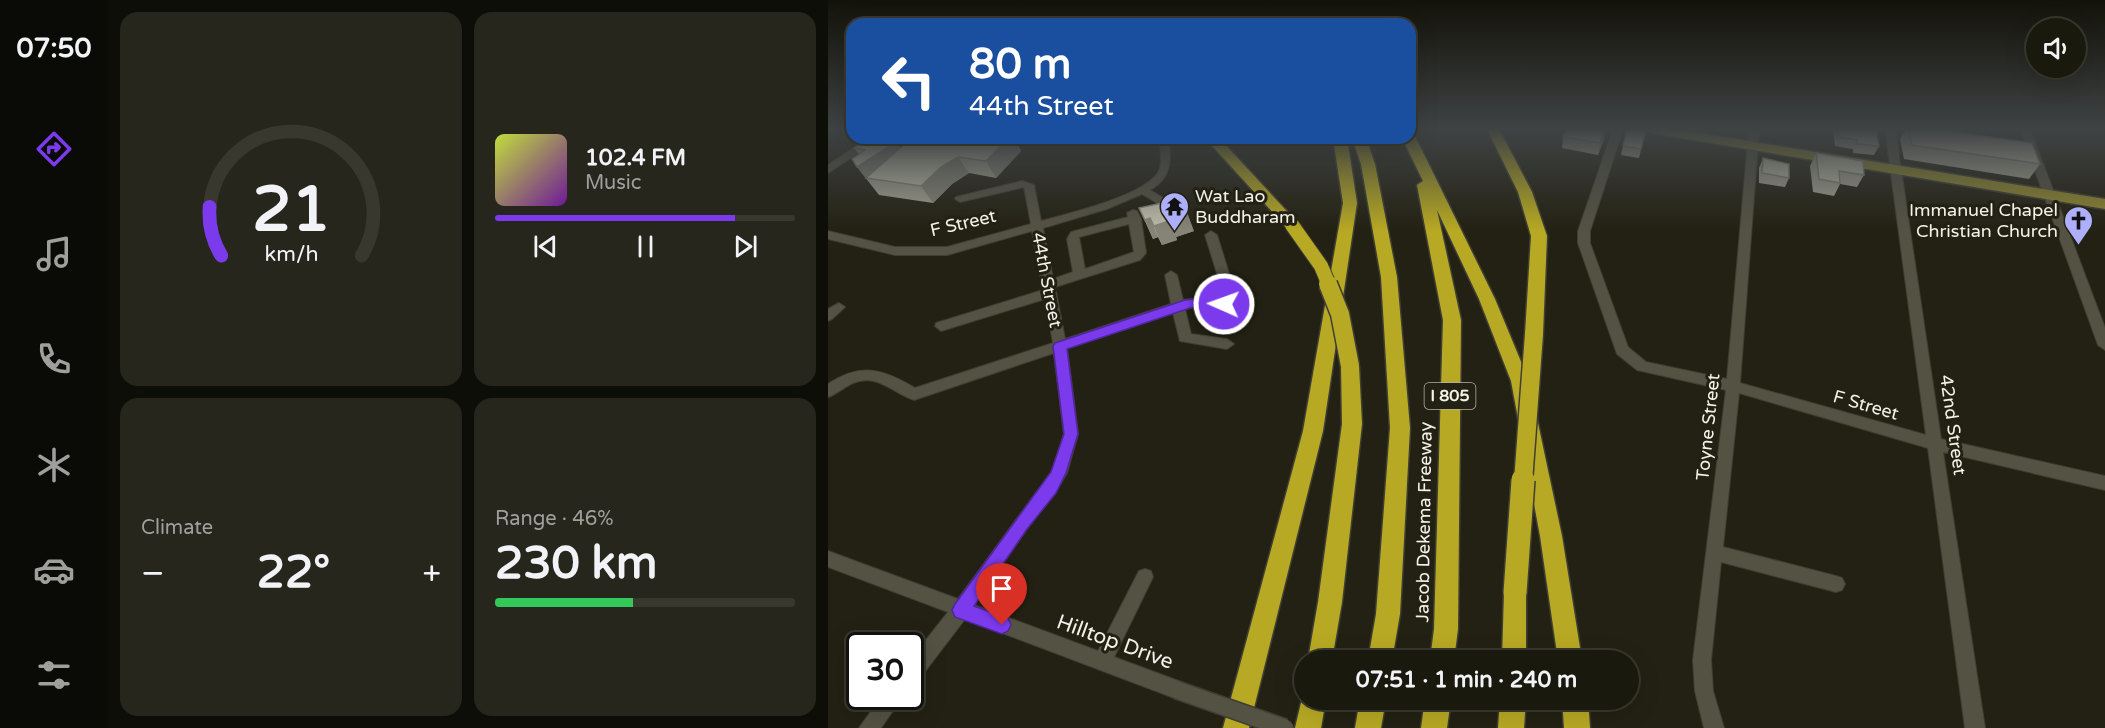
<!DOCTYPE html>
<html lang="en">
<head>
<meta charset="utf-8">
<style>
	:root { --surface:#1a190e; --page:#27261c; --text:#f1f3f6; --muted:#9fa09e; --line:#38382e; --accent:#7c3aed }
	body { margin:0; font-family:"Varela Round",sans-serif; background:var(--page); color:var(--text); height:100vh; display:flex; flex-direction:column; font-size:22px; white-space:nowrap }
	* { box-sizing:border-box; margin:0 }
	p { font-size:20px; color:var(--muted) }
	.icon { flex:none; width:33px; height:33px; fill:none; stroke:currentColor; stroke-width:2; stroke-linecap:round; stroke-linejoin:round }
	.map { position:relative; flex:1; overflow:hidden }
	.details { display:flex; flex-direction:column; gap:12px; padding:12px; background:#0e0e08; width:720px }
	.details>* { flex:none }
	.banner { position:absolute; left:18px; top:18px; width:570px; height:126px; border-radius:18px; box-shadow:0 6px 24px #0002,0 0 0 2px var(--line); background:#1a4fa0; color:#fff; overflow:hidden }
	.buttons { position:absolute; left:1198px; top:18px; display:grid; gap:12px }
	.buttons a { display:grid; place-items:center; width:60px; height:60px; border-radius:50%; background:var(--surface); box-shadow:0 6px 24px #0002,0 0 0 2px var(--line); font-size:30px }
	.speed { position:absolute; left:18px; top:632px; display:flex; gap:12px; font-size:30px; font-weight:700; text-align:center }
	.speed>* { display:grid; place-content:center; width:78px; height:78px; border-radius:50%; background:var(--surface); box-shadow:0 6px 24px #0002,0 0 0 2px var(--line); line-height:1 }
	.speed .limit { border:3px solid #111; border-radius:9px; background:#fff; color:#111 }
	.pin { position:absolute; display:grid; place-items:center; width:51px; height:51px; color:#fff; margin:-62px -26px; border-radius:50% 50% 50% 0; rotate:-45deg; box-shadow:0 0 6px #0007 }
	.pin .icon { rotate:45deg }
	.me { position:absolute; width:66px; margin:-33px; rotate:272deg; stroke-linejoin:round; filter:drop-shadow(0 0 4px #0008) }
	.turn { display:flex; align-items:center; gap:21px; height:126px; padding:0 24px; font-size:27px }
	.turn .icon { width:78px; height:78px; stroke-width:2.5 }
	.turn b { display:block; font-size:42px; line-height:51px }
	.big { font-size:45px; font-weight:700; line-height:1.1 }
	.details .widget { flex:1; display:flex; flex-direction:column; justify-content:center; gap:9px; min-width:0; padding:0 21px; border-radius:18px; background:var(--page) }
	.details .dial { align-items:center; gap:0 }
	.dial svg { height:156px; overflow:visible; fill:none; stroke:var(--line); stroke-width:7; stroke-linecap:round; text-anchor:middle }
	.dial text { fill:var(--text); stroke:none }
	.song { display:flex; align-items:center; gap:18px }
	.cover { width:72px; height:72px; border-radius:9px; background:linear-gradient(135deg,hsl(70 70% 55%),hsl(280 70% 35%)) }
	.played { height:6px; border-radius:3px; background:linear-gradient(90deg,var(--accent) 80%,var(--line) 80%) }
	.keys { display:flex; justify-content:space-around; direction:ltr }
	.heat { display:flex; justify-content:space-between; align-items:center; font-size:33px; direction:ltr }
	.charge { height:9px; border-radius:4px; background:linear-gradient(90deg,#34c759 46%,var(--line) 0) }
	.details .tiles { flex:1; display:grid; gap:12px; grid-template-columns:repeat(2,1fr) }
	.trip { position:absolute; left:466px; top:650px; width:345px; height:60px; border-radius:30px; background:var(--surface); box-shadow:0 6px 24px #0002,0 0 0 2px var(--line); font-weight:700; line-height:60px; text-align:center }
	main { display:flex; flex:1; min-height:0 }
	.dock { display:flex; flex-direction:column; width:108px; justify-content:space-around; align-items:center; background:#0a0a06; color:var(--muted) }
	.dock .icon { width:42px; height:42px }
	.dock .selected { color:var(--accent) }
	.dock b { font-size:27px; color:var(--text) }
	.map>svg:first-child { display:block }
	.lines { fill:none; stroke-linecap:round; stroke-linejoin:round }
	.minor-casing { stroke:#3f3e34; stroke-width:2 }
	.major-casing { stroke:#3f3e34; stroke-width:3 }
	.highway-casing { stroke:#3f3e34; stroke-width:3 }
	.minor { fill:#545242; fill-rule:evenodd }
	.major { fill:#8f862f; fill-rule:evenodd }
	.highway { fill:#b7a923; fill-rule:evenodd }
	.minor-bridge-casing { stroke:#3f3e34; stroke-width:20; stroke-linecap:butt }
	.highway-bridge-far2-casing { stroke:#3f3e34; stroke-width:16; stroke-linecap:butt }
	.highway-bridge-far1-casing { stroke:#3f3e34; stroke-width:21; stroke-linecap:butt }
	.highway-bridge-casing { stroke:#3f3e34; stroke-width:26; stroke-linecap:butt }
	.minor-bridge { stroke:#545242; stroke-width:17 }
	.highway-bridge-far2 { stroke:#b7a923; stroke-width:14 }
	.highway-bridge-far1 { stroke:#b7a923; stroke-width:18 }
	.highway-bridge { stroke:#b7a923; stroke-width:23 }
	.wall { fill:#a3a292; fill-rule:evenodd }
	.shaded-wall { fill:#858477 }
	.building { fill:#bebcaa; stroke:#858477; stroke-width:1.5 }
	.route { fill:#7c3aed; stroke:#51269a; stroke-width:1.5 }
	.labels { text-anchor:middle; dominant-baseline:central; stroke-width:6; stroke-linejoin:round; paint-order:stroke }
	.shield { fill:#232113; stroke:#b5b3a9; stroke-width:1.5 }
	.shield-label { font-size:16px; font-weight:bold; fill:#f3f2e9 }
	.poi-label { font-size:18px; fill:#f3f2e9; stroke:#232113; text-anchor:start }
	.street-label { font-size:18px; fill:#f3f2e9; stroke:#232113 }
	.near-street-label { font-size:21px; fill:#f3f2e9; stroke:#232113 }
</style>
</head>
<body>
<main>
<nav class="dock">
<b>07:50</b>
<svg class="icon selected" aria-label="directions" viewBox="0 0 24 24"><path d="M12 3l9 9-9 9-9-9zM9 14v-3h6M13 9l2 2-2 2"/></svg>
<svg class="icon" aria-label="music" viewBox="0 0 24 24"><path d="M9 18V5l10-2v13"/><circle cx="6" cy="18" r="3"/><circle cx="16" cy="16" r="3"/></svg>
<svg class="icon" aria-label="phone" viewBox="0 0 24 24"><path d="M5 4h4l2 5-3 2q2 4 5 5l2-3 5 2v4C11 20 4 13 5 4z"/></svg>
<svg class="icon" aria-label="climate" viewBox="0 0 24 24"><path d="M12 3v18M4 7l16 10M4 17L20 7"/></svg>
<svg class="icon" aria-label="car" viewBox="0 0 24 24"><path d="M5 17H2v-5l4-1 3-4h7l3 4 3 1v5h-3M9 17h6M6 11h13"/><circle cx="7" cy="17" r="2"/><circle cx="17" cy="17" r="2"/></svg>
<svg class="icon" aria-label="filters" viewBox="0 0 24 24"><path d="M4 7h16M4 17h16"/><circle cx="9" cy="7" r="2"/><circle cx="15" cy="17" r="2"/></svg>
</nav>
<section class="details">
<div class="tiles">
<div class="widget dial"><svg viewBox="0 0 100 80">
<path d="M14 69A42 42 0 1 1 86 69"/>
<path d="M14 69A42 42 0 0 1 8 44" stroke="#7c3aed"/>
<text x="50" y="56" font-size="32" font-weight="700">21</text>
<text x="50" y="72" font-size="11">km/h</text>
</svg></div>
<div class="widget">
<div class="song"><i class="cover"></i><div><b>102.4 FM</b><p>Music</p></div></div>
<div class="played"></div>
<div class="keys"><svg class="icon" aria-label="previous" viewBox="0 0 24 24"><path d="M18 5L8 12l10 7zM5 5v14"/></svg><svg class="icon" aria-label="pause" viewBox="0 0 24 24"><path d="M8 5v14M16 5v14"/></svg><svg class="icon" aria-label="next" viewBox="0 0 24 24"><path d="M6 5l10 7-10 7zM19 5v14"/></svg></div>
</div>
<div class="widget"><p>Climate</p>
<div class="heat"><a>−</a><b class="big">22°</b><a>+</a></div>
</div>
<div class="widget"><p>Range · 46%</p><b class="big">230 km</b><div class="charge"></div></div>
</div>
</section>
<div class="map">
<svg width="1277" height="728" viewBox="0 0 1277 728">
	<rect width="100%" height="100%" fill="#232113"/>
	<g class="lines">
		<defs>
			<g id="minor">
				<polygon points="13,129 24,129 24,133 15,131"/>
				<polygon points="785,129 795,129 762,231 762,243 800,347 818,362 899,379 921,129 931,129 912,383 1098,435 1057,129 1067,129 1113,439 1277,476 1277,490 1115,452 1157,728 1137,728 1100,448 911,393 895,547 1008,576 1014,578 1017,584 1014,590 1008,592 893,562 883,660 885,691 896,728 876,728 867,691 865,660 898,390 809,370 789,354 750,243 750,231"/>
				<polygon points="1192,129 1202,129 1277,328 1277,350 1270,345"/>
				<polygon points="41,138 53,138 0,173 0,165"/>
				<path d="M331 138H341C343 160 344 178 322 190L355 210V214H347L314 194 279 209 215 228 225 279 245 272 239 239 243 232 300 217 299 213 305 210 309 211 313 219 318 253 312 260 227 287 237 339 343 304 337 275 343 271 349 275 355 300 379 297 390 299 392 283 377 235 383 231 389 235 404 283 402 304 396 308 379 305 357 309 363 334 399 339 406 344 399 349 352 341 345 313 239 348 250 434 239 473 227 493 199 529 146 605 270 651 311 571 317 569 323 571 325 577 286 657 356 683 358 690 356 697 349 699 137 619 89 682 82 684V660L120 612 0 567V551L130 599 224 471 236 434 226 353 86 400C65 393 49 373 25 383 16 387 9 394 0 397V384C33 362 55 369 87 388L225 343 217 299 113 331 107 326 108 323 215 290 204 231 119 255H67L0 239V231L67 247H119L203 224 196 187 132 202 127 199 128 197 194 181 206 185 213 221C242 213 311 197 329 174 336 165 332 149 331 138ZM301 224 306 252 257 269 251 237Z"/>
				<polygon points="11,303 17,307 4,319 0,321 0,309"/>
				<polygon points="54,696 75,696 53,728 31,728"/>
			</g>
			<polygon id="major" points="817,129 846,129 1277,199 1277,209 823,133"/>
			<g id="highway">
				<polygon points="659,129 671,129 704,192 719,236 715,334 712,339 706,340 700,339 697,334 703,236 690,192"/>
				<polygon points="582,134 588,138 667,299 701,381 734,536 754,660 730,660 712,536 683,381 651,299 609,210 633,320 630,629 626,660 602,660 606,629 615,320 589,185 595,181 574,138 582,138"/>
				<polygon points="377,138 391,138 469,222 472,225 469,228 459,228"/>
				<polygon points="505,138 519,138 529,203 495,431 421,728 395,728 475,431 515,203"/>
				<polygon points="524,138 538,138 547,164 569,277 582,428 572,614 564,660 540,660 548,614 562,428 553,277 533,164"/>
				<polygon points="522,359 528,361 531,366 534,424 514,602 504,660 480,660 490,602 514,424 513,366 516,361"/>
				<polygon points="687,582 695,585 698,593 698,660 674,660 676,593 679,585"/>
				<polygon points="476,690 477,699 498,699 493,728 467,728"/>
				<polygon points="532,699 558,699 553,728 527,728"/>
				<polygon points="597,699 623,699 619,728 593,728"/>
				<polygon points="672,699 698,699 696,728 670,728"/>
				<polygon points="734,699 760,699 762,728 736,728"/>
			</g>
		</defs>
		<!-- minor casing -->
		<use href="#minor" class="minor-casing"/>
		<!-- major casing -->
		<use href="#major" class="major-casing"/>
		<!-- highway casing -->
		<use href="#highway" class="highway-casing"/>
		<!-- minor -->
		<use href="#minor" class="minor"/>
		<!-- major -->
		<use href="#major" class="major"/>
		<!-- highway -->
		<use href="#highway" class="highway"/>
		<defs>
			<polyline id="minor-bridge" points="349,690 457,728"/>
			<polyline id="highway-bridge-far2" points="464,225 493,266 501,285"/>
			<g id="highway-bridge-far1">
				<polyline points="500,284 512,314 522,366"/>
				<polyline points="695,482 706,334"/>
			</g>
			<polyline id="highway-bridge" points="687,593 695,480"/>
		</defs>
		<!-- minor-bridge casing -->
		<use href="#minor-bridge" class="minor-bridge-casing"/>
		<!-- highway-bridge-far2 casing -->
		<use href="#highway-bridge-far2" class="highway-bridge-far2-casing"/>
		<!-- highway-bridge-far1 casing -->
		<use href="#highway-bridge-far1" class="highway-bridge-far1-casing"/>
		<!-- highway-bridge casing -->
		<use href="#highway-bridge" class="highway-bridge-casing"/>
		<!-- minor-bridge -->
		<use href="#minor-bridge" class="minor-bridge"/>
		<!-- highway-bridge-far2 -->
		<use href="#highway-bridge-far2" class="highway-bridge-far2"/>
		<!-- highway-bridge-far1 -->
		<use href="#highway-bridge-far1" class="highway-bridge-far1"/>
		<!-- highway-bridge -->
		<use href="#highway-bridge" class="highway-bridge"/>
	</g>
	<!-- wall -->
	<g class="wall">
		<polygon points="818,129 811,158 793,155 795,146"/>
		<polygon points="1005,129 1048,129 1051,146 1046,155 1025,153 1025,149 1007,146"/>
		<polygon points="1078,129 1106,129 1212,164 1201,179 1076,159 1072,139"/>
		<polygon points="735,137 776,139 770,155 734,148"/>
		<path d="M61 138H186L193 151 168 178 141 173 124 184 105 203 51 195 29 167 31 154 26 148 63 141ZM69 143 76 144 72 148Z"/>
		<polygon points="988,153 1036,175 1029,187 1012,184 1006,196 985,192 982,166"/>
		<polygon points="935,158 961,178 957,187 931,183 931,168"/>
		<polygon points="311,208 366,231 348,237 349,240 334,245 330,237 325,239"/>
	</g>
	<!-- shaded-wall -->
	<g class="shaded-wall">
		<polygon points="778,129 776,139 770,155 772,143"/>
		<polygon points="181,138 186,138 193,151 168,178 158,161"/>
		<polygon points="68,142 77,155 38,178 29,167"/>
		<polygon points="130,157 141,173 124,184 105,203 93,186 113,167"/>
		<polygon points="359,212 366,231 348,237 349,240 334,245 326,226 340,218"/>
		<polygon points="322,218 330,237 325,239 317,220"/>
	</g>
	<!-- building -->
	<g class="building">
		<polygon points="738,129 777,129 772,143 735,137"/>
		<polygon points="799,129 818,129 813,149 795,146"/>
		<polygon points="1010,129 1048,129 1051,146 1029,144 1029,140 1011,137"/>
		<polygon points="1081,129 1106,129 1204,143 1212,164 1084,145"/>
		<polygon points="42,138 47,138 68,142 29,167 24,159 37,150 26,148"/>
		<polygon points="96,138 181,138 158,161 130,157 113,167 93,186 38,178 80,141 88,143"/>
		<polygon points="988,153 1035,161 1036,175 1011,171 1012,183 991,179"/>
		<polygon points="935,158 961,164 961,178 934,173"/>
		<polygon points="352,199 359,212 340,218 341,221 326,226 322,218 317,220 311,208"/>
	</g>
	<!-- sky -->
	<linearGradient id="sky" x2="0" y2="1"><stop stop-color="#13120a"/><stop offset="0.56" stop-color="#3f4344"/><stop offset="1" stop-color="#3f4344" stop-opacity="0"/></linearGradient>
	<rect width="1277" height="231" fill="url(#sky)"/>
	<!-- route -->
	<polygon class="route" points="379,297 400,300 402,304 396,308 379,306 362,308 239,349 250,434 238,473 228,493 199,529 146,606 180,618 183,625 180,631 174,634 127,617 124,610 127,604 223,472 236,434 225,346 227,343 357,300"/>
	<!-- icons -->
	<defs>
		<symbol id="temple-pin" viewBox="-11 -11 22 30"><path d="M0 17L-7.5 6A9.5 9.5 0 1 1 7.5 6Z" fill="#adaffb" stroke="#232113"/><path d="M0-6L5-2H3V0L6.5 2.5H4V6H1.5V3h-3V6H-4V2.5H-6.5L-3 0V-2H-5Z" fill="#111"/></symbol>
		<symbol id="church-pin" viewBox="-11 -11 22 30"><path d="M0 17L-7.5 6A9.5 9.5 0 1 1 7.5 6Z" fill="#adaffb" stroke="#232113"/><path d="M-1.2-6h2.4v3.5h3.3v2.4h-3.3V6h-2.4V-.1h-3.3v-2.4h3.3Z" fill="#111"/></symbol>
	</defs>
	<g fill-rule="evenodd">
		<use href="#temple-pin" x="330" y="190" width="33" height="45"/>
		<use href="#church-pin" x="1234" y="204" width="33" height="45"/>
	</g>
	<g class="labels">
		<!-- shield labels -->
		<rect class="shield" x="596.5" y="383" width="51" height="26" rx="4.5"/>
		<g class="shield-label">
			<text x="622" y="396">I 805</text>
		</g>
		<!-- poi labels -->
		<g class="poi-label">
			<text x="367" y="196">Wat Lao<tspan x="367" dy="21">Buddharam</tspan></text>
			<text x="1230" y="210" text-anchor="end">Immanuel Chapel<tspan x="1230" dy="21">Christian Church</tspan></text>
		</g>
		<!-- street labels -->
		<g class="street-label">
			<text transform="translate(135 223) rotate(-13)">F Street</text>
			<text transform="translate(219 280) rotate(79)">44th Street</text>
			<text transform="translate(1038 405) rotate(16)">F Street</text>
			<text transform="translate(1125 425) rotate(82)">42nd Street</text>
			<text transform="translate(880 427) rotate(-84)">Toyne Street</text>
			<text transform="translate(596 522) rotate(-89)">Jacob Dekema Freeway</text>
		</g>
		<!-- near-street labels -->
		<g class="near-street-label">
			<text transform="translate(287 642) rotate(20)">Hilltop Drive</text>
		</g>
	</g>
</svg>
<div class="buttons">
<a><svg class="icon" aria-label="sound" viewBox="0 0 24 24"><path d="M4 9h4l5-4v14l-5-4H4zM17 9q2 3 0 6"/></svg></a>
</div>
<div class="speed"><div class="limit">30</div></div>
<div class="pin" style="left:174px;top:625px;background:#d93025"><svg class="icon" aria-label="arrive" viewBox="0 0 24 24"><path d="M6 21V4h12l-3 4 3 4H6"/></svg></div>
<svg class="me" style="left:396px;top:304px" viewBox="-20 -20 40 40"><circle r="17" fill="#7c3aed" stroke="#fff" stroke-width="3"/><path d="M0-11L8 9 0 5-8 9z" fill="#fff"/></svg>
<div class="trip">07:51 · 1 min · 240 m</div>
<div class="banner">
<div class="turn"><svg class="icon" aria-label="left" viewBox="0 0 24 24"><path d="M17 20v-9H6M10 6l-5 5 5 5"/></svg><div><b>80 m</b>44th Street</div></div>
</div>
</div>
</main>
</body>
</html>
